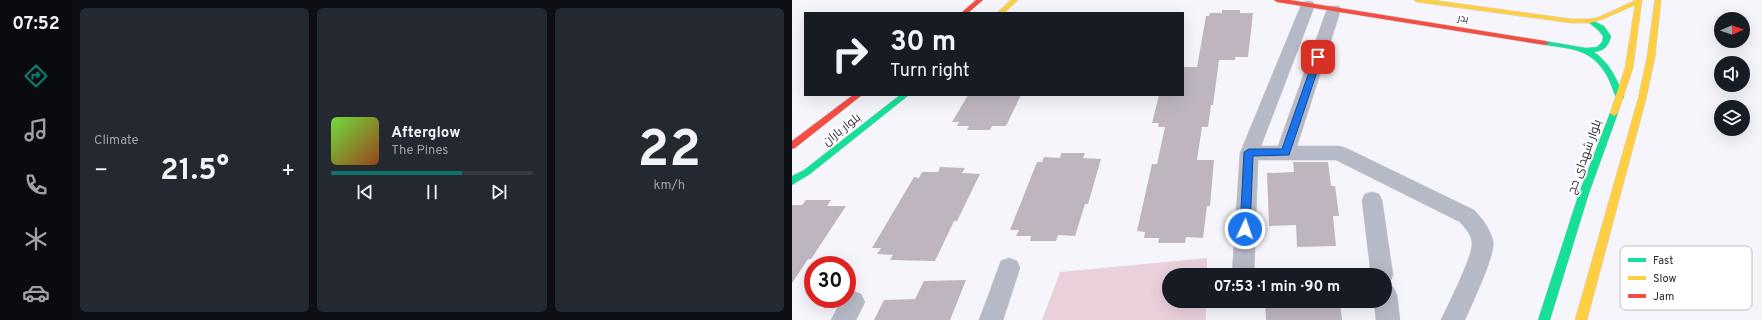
<!DOCTYPE html>
<html lang="en">
<head>
<meta charset="utf-8">
<style>
	:root { --surface:#171b24; --page:#242831; --text:#f1f3f6; --muted:#9ea1a6; --line:#363941; --accent:#0f766e }
	body { margin:0; font-family:Overpass,Cairo,sans-serif; background:var(--page); color:var(--text); height:100vh; display:flex; flex-direction:column; font-size:15px; white-space:nowrap }
	* { box-sizing:border-box; margin:0 }
	p { font-size:13px; color:var(--muted) }
	.icon { flex:none; width:22px; height:22px; fill:none; stroke:currentColor; stroke-width:2; stroke-linecap:round; stroke-linejoin:round }
	.map { position:relative; flex:1; overflow:hidden }
	.drawer { display:flex; flex-direction:column; gap:8px; padding:8px; background:#0d0f14; width:720px }
	.drawer>* { flex:none }
	.banner { position:absolute; left:12px; top:12px; width:380px; height:84px; border-radius:0px; box-shadow:0 4px 16px #0002; background:#171b24; color:var(--text); overflow:hidden }
	.needle { width:26px; rotate:88deg }
	.buttons { position:absolute; left:922px; top:12px; display:grid; gap:8px }
	.buttons a { display:grid; place-items:center; width:36px; height:36px; border-radius:50%; background:var(--surface); box-shadow:0 4px 16px #0002; font-size:20px }
	.speed { position:absolute; left:12px; top:256px; display:flex; gap:8px; font-size:20px; font-weight:700; text-align:center }
	.speed>* { display:grid; place-content:center; width:52px; height:52px; border-radius:50%; background:var(--surface); box-shadow:0 4px 16px #0002; line-height:1 }
	.speed .limit { border:6px solid #d22; background:#fff; color:#111 }
	.pin { position:absolute; display:grid; place-items:center; width:34px; height:34px; color:#fff; margin:-17px; border-radius:8px; box-shadow:0 2px 6px #0006 }
	.me { position:absolute; width:44px; margin:-22px; rotate:3deg; stroke-linejoin:round; filter:drop-shadow(0 0 3px #0008) }
	.turn { display:flex; align-items:center; gap:14px; height:84px; padding:0 20px; font-size:18px }
	.turn .icon { width:52px; height:52px; stroke-width:2.5 }
	.turn b { display:block; font-size:28px; line-height:34px }
	.big { font-size:30px; font-weight:700; line-height:1.1 }
	.drawer .card { flex:1; display:flex; flex-direction:column; justify-content:center; gap:6px; min-width:0; padding:0 14px; border-radius:6px; background:var(--page) }
	.drawer .dial { align-items:center; gap:0 }
	.dial b { font-size:52px; line-height:1 }
	.song { display:flex; align-items:center; gap:12px }
	.cover { width:48px; height:48px; border-radius:6px; background:linear-gradient(135deg,hsl(100 70% 55%),hsl(20 70% 35%)) }
	.played { height:4px; border-radius:2px; background:linear-gradient(90deg,var(--accent) 65%,var(--line) 65%) }
	.keys { display:flex; justify-content:space-around; direction:ltr }
	.heat { display:flex; justify-content:space-between; align-items:center; font-size:22px; direction:ltr }
	.drawer .tiles { flex:1; display:grid; gap:8px; grid-template-columns:repeat(3,1fr) }
	.trip { position:absolute; left:370px; top:268px; width:230px; height:40px; border-radius:20px; background:var(--surface); box-shadow:0 4px 16px #0002; font-weight:700; line-height:40px; text-align:center }
	main { display:flex; flex:1; min-height:0 }
	.tabs { display:flex; flex-direction:column; width:72px; justify-content:space-around; align-items:center; background:#090b0e; color:var(--muted) }
	.tabs .icon { width:28px; height:28px }
	.tabs .current { color:var(--accent) }
	.tabs b { font-size:18px; color:var(--text) }
	.map>svg:first-child { display:block }
	.green { fill:#ead0db }
	.building { fill:#beb5c0 }
	.lines { fill:none; stroke-linecap:round; stroke-linejoin:round }
	.street-casing { stroke:#d3d1d7; stroke-width:1 }
	.fast-casing { stroke:#d3d1d7; stroke-width:1 }
	.slow-casing { stroke:#d3d1d7; stroke-width:1 }
	.jam-casing { stroke:#d3d1d7; stroke-width:1 }
	.street { fill:#b6bac7; fill-rule:evenodd }
	.fast { fill:#16e098; fill-rule:evenodd }
	.slow { fill:#ffcf43; fill-rule:evenodd }
	.jam { fill:#f24e42; fill-rule:evenodd }
	.route { fill:#1a73e8; stroke:#114b97 }
	.labels { text-anchor:middle; dominant-baseline:central; stroke-width:4; stroke-linejoin:round; paint-order:stroke }
	.far-street-label { font-size:10px; fill:#2b2733; stroke:#fff }
	.street-label { font-size:12px; fill:#2b2733; stroke:#fff }
	.key { fill:#fff; stroke:#bfbec2; stroke-width:1 }
	.key-label { font-size:11px; fill:#2b2733 }
</style>
</head>
<body>
<main>
<nav class="tabs">
<b>07:52</b>
<svg class="icon current" aria-label="directions" viewBox="0 0 24 24"><path d="M12 3l9 9-9 9-9-9zM9 14v-3h6M13 9l2 2-2 2"/></svg>
<svg class="icon" aria-label="music" viewBox="0 0 24 24"><path d="M9 18V5l10-2v13"/><circle cx="6" cy="18" r="3"/><circle cx="16" cy="16" r="3"/></svg>
<svg class="icon" aria-label="phone" viewBox="0 0 24 24"><path d="M5 4h4l2 5-3 2q2 4 5 5l2-3 5 2v4C11 20 4 13 5 4z"/></svg>
<svg class="icon" aria-label="climate" viewBox="0 0 24 24"><path d="M12 3v18M4 7l16 10M4 17L20 7"/></svg>
<svg class="icon" aria-label="car" viewBox="0 0 24 24"><path d="M5 17H2v-5l4-1 3-4h7l3 4 3 1v5h-3M9 17h6M6 11h13"/><circle cx="7" cy="17" r="2"/><circle cx="17" cy="17" r="2"/></svg>
</nav>
<section class="drawer">
<div class="tiles">
<div class="card"><p>Climate</p>
<div class="heat"><a>−</a><b class="big">21.5°</b><a>+</a></div>
</div>
<div class="card">
<div class="song"><i class="cover"></i><div><b>Afterglow</b><p>The Pines</p></div></div>
<div class="played"></div>
<div class="keys"><svg class="icon" aria-label="previous" viewBox="0 0 24 24"><path d="M18 5L8 12l10 7zM5 5v14"/></svg><svg class="icon" aria-label="pause" viewBox="0 0 24 24"><path d="M8 5v14M16 5v14"/></svg><svg class="icon" aria-label="next" viewBox="0 0 24 24"><path d="M6 5l10 7-10 7zM19 5v14"/></svg></div>
</div>
<div class="card dial"><b>22</b><p>km/h</p></div>
</div>
</section>
<div class="map">
<svg width="970" height="320" viewBox="0 0 970 320">
	<rect width="100%" height="100%" fill="#f7f5fc"/>
	<!-- green -->
	<polygon class="green" points="415,258 415,275 377,275 377,301 414,301 414,320 250,320 268,272"/>
	<!-- building -->
	<g class="building">
		<polygon points="430,10 448,10 448,13 461,13 456,57 443,57 443,60 427,60 421,105 419,105 416,127 410,127 405,160 422,160 418,206 415,206 411,238 394,237 393,243 366,243 367,238 352,238 353,232 345,231 360,164 365,164 373,127 366,127 367,123 360,123 367,95 391,95 391,67 405,67 414,16 417,16 418,13 430,13"/>
		<polygon points="176,95 229,95 214,126 200,126 198,130 175,130 177,126 165,126 167,122 160,122"/>
		<polygon points="269,153 293,153 291,158 309,159 296,204 293,204 283,236 266,235 264,241 238,241 239,236 224,236 227,230 218,230 245,162 250,162 252,157 268,158"/>
		<polygon points="501,162 536,162 539,186 543,186 547,216 541,216 544,246 505,247 504,225 477,226 475,173 502,172"/>
		<polygon points="148,167 173,168 170,173 188,174 165,221 162,221 143,261 98,260 101,255 85,254 89,248 80,248 122,177 127,178 130,172 146,172"/>
		<polygon points="14,200 39,200 35,206 54,206 19,259 16,259 0,283 0,205 10,205"/>
		<polygon points="174,280 158,320 82,320 92,300 123,299 132,281"/>
		<polygon points="473,301 548,301 550,320 474,320"/>
	</g>
	<g class="lines">
		<defs>
			<g id="street">
				<path d="M516 1 521 2 523 5 469 146H486L535 9 537 6H547L549 9 505 146H547L554 148 682 210C691 219 698 229 701 241 704 254 679 306 673 320H649C656 305 681 256 680 243 680 235 673 228 668 222L544 160H466L462 275H440L448 153 509 5 511 2Z"/>
				<polygon points="580,192 587,194 590,200 601,275 598,282 593,284 593,275 579,275 570,200 573,194"/>
				<polygon points="217,258 225,261 228,268 211,320 187,320 209,261"/>
				<polygon points="593,284 601,287 605,295 608,320 584,320 582,301 593,301"/>
				<polygon points="61,291 69,294 73,302 64,320 39,320 50,299 55,299 55,293"/>
			</g>
			<g id="fast">
				<path d="M798 19 812 26 819 36C817 46 812 51 802 52 818 63 825 79 832 97L831 99H825C821 92 819 83 815 76 800 49 780 49 753 45L749 43 753 41 794 48 805 47 810 42 811 36 806 30 796 22 795 21Z"/>
				<polygon points="108,95 117,95 18,174 0,185 0,176 12,170"/>
				<polygon points="822,110 826,113 797,193 758,320 746,320 787,193 818,113"/>
			</g>
			<g id="slow">
				<polygon points="219,0 226,0 212,13 205,13"/>
				<polygon points="622,0 640,0 779,19 798,19 807,17 844,0 850,0 841,68 826,113 822,116 818,113 833,68 843,5 811,19 798,23 779,23 625,2"/>
				<polygon points="863,0 869,0 863,57 854,99 795,320 783,320 846,99 855,57"/>
			</g>
			<g id="jam">
				<polygon points="184,0 191,0 176,13 169,13"/>
				<polygon points="482,0 498,0 753,41 757,43 753,45 485,2"/>
				<polygon points="61,95 70,95 3,148 0,149 0,141"/>
			</g>
		</defs>
		<!-- street casing -->
		<use href="#street" class="street-casing"/>
		<!-- fast casing -->
		<use href="#fast" class="fast-casing"/>
		<!-- slow casing -->
		<use href="#slow" class="slow-casing"/>
		<!-- jam casing -->
		<use href="#jam" class="jam-casing"/>
		<!-- street -->
		<use href="#street" class="street"/>
		<!-- fast -->
		<use href="#fast" class="fast"/>
		<!-- slow -->
		<use href="#slow" class="slow"/>
		<!-- jam -->
		<use href="#jam" class="jam"/>
	</g>
	<!-- route -->
	<polygon class="route" points="523,55 530,57 497,155 461,156 458,229 457,232 450,232 448,229 452,152 457,149 490,149"/>
	<g class="labels">
		<!-- far-street labels -->
		<g class="far-street-label">
			<text transform="translate(671 19) rotate(9)">بدر</text>
		</g>
		<!-- street labels -->
		<g class="street-label">
			<text transform="translate(50 130) rotate(-38)">بلوار باران</text>
			<text transform="translate(793 157) rotate(-70)">بلوار شهدای حج</text>
		</g>
	</g>
	<!-- legend -->
	<rect x="828" y="246" width="132" height="64" rx="6" class="key"/>
	<rect x="836" y="258" width="18" height="4" fill="#16e098"/>
	<rect x="836" y="276" width="18" height="4" fill="#ffcf43"/>
	<rect x="836" y="294" width="18" height="4" fill="#f24e42"/>
	<g class="key-label">
		<text x="861" y="264">Fast</text>
		<text x="861" y="282">Slow</text>
		<text x="861" y="300">Jam</text>
	</g>
</svg>
<div class="buttons">
<a><svg class="needle" viewBox="-14 -14 28 28"><path d="M0-13l5 13h-10z" fill="#e53935"/><path d="M0 13l5-13h-10z" fill="#9ea1a6"/></svg></a>
<a><svg class="icon" aria-label="sound" viewBox="0 0 24 24"><path d="M4 9h4l5-4v14l-5-4H4zM17 9q2 3 0 6"/></svg></a>
<a><svg class="icon" aria-label="layers" viewBox="0 0 24 24"><path d="M12 4l9 5-9 5-9-5zM3 14l9 5 9-5"/></svg></a>
</div>
<div class="speed"><div class="limit">30</div></div>
<div class="pin" style="left:526px;top:57px;background:#d93025"><svg class="icon" aria-label="arrive" viewBox="0 0 24 24"><path d="M6 21V4h12l-3 4 3 4H6"/></svg></div>
<svg class="me" style="left:453px;top:229px" viewBox="-20 -20 40 40"><circle r="17" fill="#1a73e8" stroke="#fff" stroke-width="3"/><path d="M0-11L8 9 0 5-8 9z" fill="#fff"/></svg>
<div class="trip">07:53 · 1 min · 90 m</div>
<div class="banner">
<div class="turn"><svg class="icon" aria-label="right" viewBox="0 0 24 24"><path d="M7 20v-9h11M14 6l5 5-5 5"/></svg><div><b>30 m</b>Turn right</div></div>
</div>
</div>
</main>
</body>
</html>
